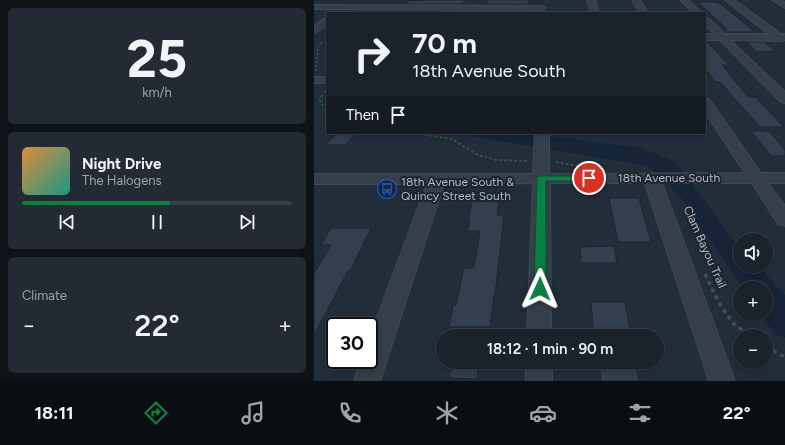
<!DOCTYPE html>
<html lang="en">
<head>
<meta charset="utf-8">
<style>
	:root { --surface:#1a222c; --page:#232a34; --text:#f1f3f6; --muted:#9fa4a9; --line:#383f48; --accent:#0b8043 }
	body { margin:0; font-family:Figtree,sans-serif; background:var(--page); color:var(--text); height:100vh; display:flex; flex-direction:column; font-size:15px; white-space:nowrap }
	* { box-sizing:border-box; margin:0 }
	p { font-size:13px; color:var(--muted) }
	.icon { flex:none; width:22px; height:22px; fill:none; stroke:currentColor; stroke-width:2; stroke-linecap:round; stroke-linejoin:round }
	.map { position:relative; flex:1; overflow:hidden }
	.drawer { display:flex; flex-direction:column; gap:8px; padding:8px; background:#0e1318; width:314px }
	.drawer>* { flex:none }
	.guide { position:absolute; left:12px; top:12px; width:380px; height:122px; border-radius:0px; box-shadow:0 2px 6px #0003,0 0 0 1px var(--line); background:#1a222c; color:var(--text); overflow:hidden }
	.buttons { position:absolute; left:419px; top:233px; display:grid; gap:8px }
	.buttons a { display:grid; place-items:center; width:40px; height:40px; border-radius:50%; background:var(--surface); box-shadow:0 2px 6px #0003,0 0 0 1px var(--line); font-size:20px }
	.speed { position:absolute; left:12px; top:317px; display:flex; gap:8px; font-size:20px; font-weight:700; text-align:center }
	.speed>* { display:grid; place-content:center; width:52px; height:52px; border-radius:50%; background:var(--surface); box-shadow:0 2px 6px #0003,0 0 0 1px var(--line); line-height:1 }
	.speed .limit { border:2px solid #111; border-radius:6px; background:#fff; color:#111 }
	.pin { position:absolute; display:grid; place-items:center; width:34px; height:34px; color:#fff; margin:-17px; border:2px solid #fff; border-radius:50%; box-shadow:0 1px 4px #0007 }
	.me { position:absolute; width:44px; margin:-22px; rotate:1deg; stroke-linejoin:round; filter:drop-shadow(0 0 3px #0008) }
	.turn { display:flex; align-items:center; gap:14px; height:84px; padding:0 20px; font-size:18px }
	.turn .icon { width:52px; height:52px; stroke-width:2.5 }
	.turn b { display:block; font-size:28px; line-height:34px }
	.then { display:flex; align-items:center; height:38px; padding:0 20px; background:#0003; gap:8px; font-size:15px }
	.big { font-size:30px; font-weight:600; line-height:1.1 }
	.drawer .card { flex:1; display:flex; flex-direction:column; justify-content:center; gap:6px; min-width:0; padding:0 14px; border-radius:6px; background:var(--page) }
	.drawer .dial { align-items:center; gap:0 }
	.dial b { font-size:52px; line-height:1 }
	.song { display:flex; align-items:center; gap:12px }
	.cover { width:48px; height:48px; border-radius:6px; background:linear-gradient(135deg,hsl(30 70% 55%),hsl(170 70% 35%)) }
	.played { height:4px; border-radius:2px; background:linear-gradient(90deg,var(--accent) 55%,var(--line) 55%) }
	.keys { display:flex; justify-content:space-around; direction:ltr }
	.heat { display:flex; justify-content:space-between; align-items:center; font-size:22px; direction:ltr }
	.trip { position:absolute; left:122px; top:329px; width:228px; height:40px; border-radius:20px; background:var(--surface); box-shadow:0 2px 6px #0003,0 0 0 1px var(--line); font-weight:600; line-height:40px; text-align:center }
	.menu { display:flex; height:64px; justify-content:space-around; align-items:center; background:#0a0e12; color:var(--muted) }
	.menu .icon { width:28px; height:28px }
	.menu .active { color:var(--accent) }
	.menu b { font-size:18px; color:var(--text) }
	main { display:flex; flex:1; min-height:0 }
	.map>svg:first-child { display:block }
	.water { fill:#152537 }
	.building { fill:#313f4e; stroke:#1d2631 }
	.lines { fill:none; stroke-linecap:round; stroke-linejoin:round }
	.minor-casing { stroke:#3f4853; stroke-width:2 }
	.path-far3 { stroke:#3c5353; stroke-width:1; stroke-dasharray:1.5 1.5; stroke-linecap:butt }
	.path-far2 { stroke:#3c5353; stroke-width:1.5; stroke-dasharray:2 2; stroke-linecap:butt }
	.path-far1 { stroke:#3c5353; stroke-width:2; stroke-dasharray:2.5 2.5; stroke-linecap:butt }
	.path { stroke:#3c5353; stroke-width:3.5; stroke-dasharray:4 4; stroke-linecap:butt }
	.minor { fill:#353f4a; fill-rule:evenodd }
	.route { fill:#0b8043; stroke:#07532c }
	.labels { text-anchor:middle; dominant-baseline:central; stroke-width:4; stroke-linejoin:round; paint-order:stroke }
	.street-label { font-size:12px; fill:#b0bac6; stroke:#1b242f }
	.poi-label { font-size:12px; fill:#b0bac6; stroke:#1b242f; text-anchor:start }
</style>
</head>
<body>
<main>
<section class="drawer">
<div class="card dial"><b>25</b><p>km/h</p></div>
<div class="card">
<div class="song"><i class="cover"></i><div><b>Night Drive</b><p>The Halogens</p></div></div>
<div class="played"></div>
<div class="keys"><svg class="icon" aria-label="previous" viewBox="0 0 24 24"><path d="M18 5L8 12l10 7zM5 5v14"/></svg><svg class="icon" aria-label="pause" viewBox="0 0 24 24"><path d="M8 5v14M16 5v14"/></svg><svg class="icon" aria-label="next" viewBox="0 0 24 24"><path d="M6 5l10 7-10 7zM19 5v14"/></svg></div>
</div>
<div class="card"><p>Climate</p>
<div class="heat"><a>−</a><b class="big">22°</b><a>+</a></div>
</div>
</section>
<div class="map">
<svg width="471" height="381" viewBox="0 0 471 381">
	<rect width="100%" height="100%" fill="#222d3a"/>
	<!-- water -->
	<g class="water">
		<polygon points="140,133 222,134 221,147"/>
		<polygon points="234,136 328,148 362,162 371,174 343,174 334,166 235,149"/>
		<polygon points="352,183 378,183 415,235 426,246 426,266 444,266 471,295 471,338 460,334 447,314 452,314 452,288 429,288 368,199"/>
	</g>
	<!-- building -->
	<g class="building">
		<polygon points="112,0 151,0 148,4 92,4 94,1"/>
		<polygon points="174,0 215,0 214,4 172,4"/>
		<polygon points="384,2 403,2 408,5 441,32 413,32 410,29 413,29"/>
		<polygon points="85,11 144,11 143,13 83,13"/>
		<polygon points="170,11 213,11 213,13 169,13"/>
		<polygon points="391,42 393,42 415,65 408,65 434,97 441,97 470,127 446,127 406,82 401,82 391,68"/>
		<polygon points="422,42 450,42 461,51 443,52 434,43 424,43"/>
		<polygon points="437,131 455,131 471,150 471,156 457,156"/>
		<polygon points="22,134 41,134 32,145 12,145"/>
		<polygon points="295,198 325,198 337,242 304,242"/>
		<polygon points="158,201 185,202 183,215 190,215 181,295 180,295 176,327 135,327 139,305 142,305 150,268 160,268 166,231 153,231 156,221 154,221"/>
		<polygon points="17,228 57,228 36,271 34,271 0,335 0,274 17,245 7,245"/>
		<polygon points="300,246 303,263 267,263 266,247"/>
		<polygon points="277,302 311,302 317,335 280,335"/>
		<polygon points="139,362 165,362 163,379 135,378"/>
		<polygon points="285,362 321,362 325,381 287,381"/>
	</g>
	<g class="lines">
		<defs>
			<g id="minor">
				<polygon points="273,0 281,0 285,13 277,13"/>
				<polygon points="318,0 326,0 334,13 326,13"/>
				<polygon points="366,0 374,0 388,13 380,13"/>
				<polygon points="411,0 420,0 467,34 471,34 471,40 466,41 416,40 471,92 471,103 467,102 406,40 391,40 391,34 401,34 391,25 391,18 394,18 411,34 455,34"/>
				<polygon points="458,0 467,0 471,3 471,8"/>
				<polygon points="0,5 228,6 232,8 228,10 0,9"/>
				<polygon points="10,19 13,19 13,25 0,33 0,26"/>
				<rect x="0" y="77" width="13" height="6"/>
				<polygon points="391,98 395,99 447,173 471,173 471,183 454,183 471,206 471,226 464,224 438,183 348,183 421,381 395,381 331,183 236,183 237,336 213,336 219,183 130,184 66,381 40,381 47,360 55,360 55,339 113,184 0,184 0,174 219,174 221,133 235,133 235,174 431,173 391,112"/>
				<rect x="212" y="362" width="26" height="19"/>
			</g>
		</defs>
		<!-- minor casing -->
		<use href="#minor" class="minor-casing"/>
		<!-- path-far3 -->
		<polyline class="path-far3" points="8,42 13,37"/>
		<!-- path-far2 -->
		<g class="path-far2">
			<polyline points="2,71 4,46 9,41"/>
			<polyline points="8,96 12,90"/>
		</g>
		<!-- path-far1 -->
		<g class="path-far1">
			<polyline points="8,95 6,101 13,113"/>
			<polyline points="101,133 138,139 162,154 182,160 213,161"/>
			<polyline points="242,162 264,166"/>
		</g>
		<!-- path -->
		<g class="path">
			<polyline points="391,274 405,303 418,322 435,336"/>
			<polyline points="452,347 471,357"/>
		</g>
		<!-- minor -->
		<use href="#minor" class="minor"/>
	</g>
	<!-- route -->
	<polygon class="route" points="224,176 275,176 279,178 275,181 232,181 232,289 230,292 226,293 222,292 220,289 223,178"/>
	<!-- icons -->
	<defs>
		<symbol id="bus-ring" viewBox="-11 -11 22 22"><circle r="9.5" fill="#1b242f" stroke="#1a4fb4" stroke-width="1.5"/><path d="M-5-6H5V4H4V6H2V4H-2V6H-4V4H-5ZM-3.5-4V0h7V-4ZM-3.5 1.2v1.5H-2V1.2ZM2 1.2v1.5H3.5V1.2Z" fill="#1a4fb4"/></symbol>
	</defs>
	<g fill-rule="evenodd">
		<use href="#bus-ring" x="62" y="178" width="22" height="22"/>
	</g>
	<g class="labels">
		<!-- street labels -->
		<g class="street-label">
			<text x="355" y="178">18th Avenue South</text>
			<text transform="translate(391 247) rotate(66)">Clam Bayou Trail</text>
		</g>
		<!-- poi labels -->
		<g class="poi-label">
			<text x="87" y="182">18th Avenue South &amp;<tspan x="87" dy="14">Quincy Street South</tspan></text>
		</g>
	</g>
</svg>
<div class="buttons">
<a><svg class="icon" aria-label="sound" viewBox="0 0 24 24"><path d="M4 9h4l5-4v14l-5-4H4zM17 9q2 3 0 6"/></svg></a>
<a>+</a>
<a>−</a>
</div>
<div class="speed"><div class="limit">30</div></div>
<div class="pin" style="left:275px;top:178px;background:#d93025"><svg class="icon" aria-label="arrive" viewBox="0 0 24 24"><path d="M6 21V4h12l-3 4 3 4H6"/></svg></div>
<svg class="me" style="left:226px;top:289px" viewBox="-20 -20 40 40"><path d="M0-17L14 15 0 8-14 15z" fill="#0b8043" stroke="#fff" stroke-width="4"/></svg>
<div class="trip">18:12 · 1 min · 90 m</div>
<div class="guide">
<div class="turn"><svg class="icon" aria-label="right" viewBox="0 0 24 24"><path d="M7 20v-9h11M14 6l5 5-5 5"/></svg><div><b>70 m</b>18th Avenue South</div></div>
<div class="then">Then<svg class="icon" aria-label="arrive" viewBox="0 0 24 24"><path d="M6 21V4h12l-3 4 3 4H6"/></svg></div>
</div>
</div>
</main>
<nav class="menu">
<b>18:11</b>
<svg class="icon active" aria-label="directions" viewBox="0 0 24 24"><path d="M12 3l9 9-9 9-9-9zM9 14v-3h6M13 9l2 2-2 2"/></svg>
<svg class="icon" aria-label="music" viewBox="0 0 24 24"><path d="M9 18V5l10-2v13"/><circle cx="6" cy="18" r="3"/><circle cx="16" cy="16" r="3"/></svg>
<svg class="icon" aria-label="phone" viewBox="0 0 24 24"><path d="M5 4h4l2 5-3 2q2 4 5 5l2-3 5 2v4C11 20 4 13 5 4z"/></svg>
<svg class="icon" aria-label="climate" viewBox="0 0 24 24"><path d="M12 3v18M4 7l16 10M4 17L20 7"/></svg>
<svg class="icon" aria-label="car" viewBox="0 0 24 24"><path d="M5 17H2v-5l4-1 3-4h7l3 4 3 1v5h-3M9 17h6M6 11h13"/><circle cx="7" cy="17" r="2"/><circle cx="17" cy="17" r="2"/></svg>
<svg class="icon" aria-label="filters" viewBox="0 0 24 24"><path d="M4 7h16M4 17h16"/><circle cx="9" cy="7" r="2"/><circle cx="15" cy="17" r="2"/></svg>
<b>22°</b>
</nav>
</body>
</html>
